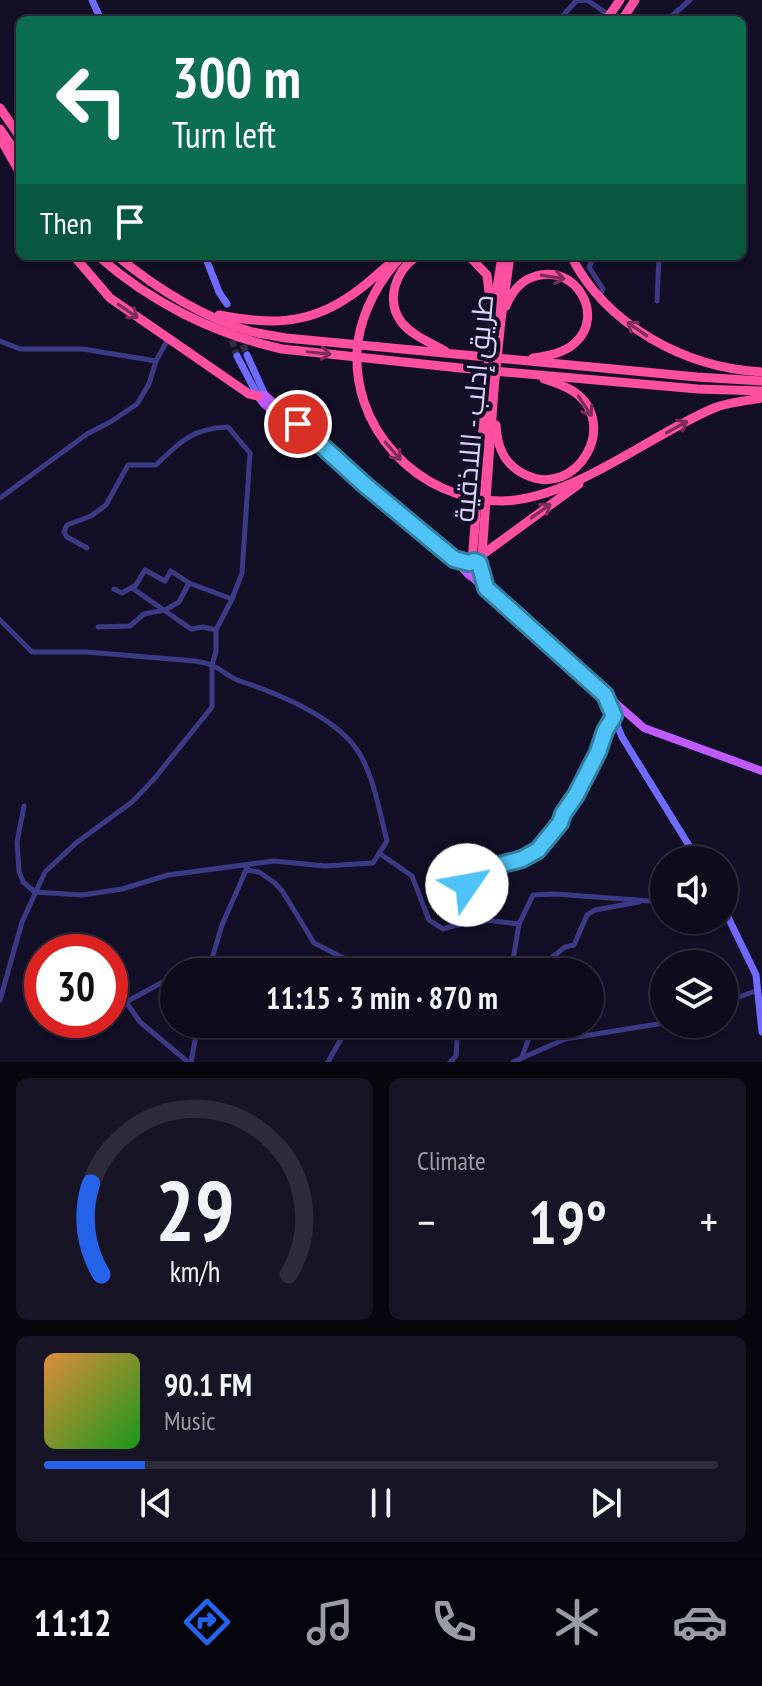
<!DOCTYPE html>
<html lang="en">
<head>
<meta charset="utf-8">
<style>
	:root { --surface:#0e0b1c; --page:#171425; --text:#f1f3f6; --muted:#9b9ba3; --line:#2e2b3b; --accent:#2563eb }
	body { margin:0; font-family:"PT Sans Narrow",Cairo,sans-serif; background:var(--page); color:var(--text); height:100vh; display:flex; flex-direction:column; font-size:30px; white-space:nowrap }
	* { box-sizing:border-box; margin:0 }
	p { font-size:26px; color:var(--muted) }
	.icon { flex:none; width:44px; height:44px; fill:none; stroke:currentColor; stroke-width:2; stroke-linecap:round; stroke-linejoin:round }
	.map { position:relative; height:1062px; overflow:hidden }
	.drawer { display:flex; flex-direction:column; gap:16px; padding:16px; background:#08060f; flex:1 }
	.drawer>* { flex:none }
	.banner { position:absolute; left:16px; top:16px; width:730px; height:244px; border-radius:12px; box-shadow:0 2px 6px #0004,0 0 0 2px var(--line); background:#0b6e4f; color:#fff; overflow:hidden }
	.buttons { position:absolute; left:650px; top:846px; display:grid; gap:16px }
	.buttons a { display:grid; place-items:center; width:88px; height:88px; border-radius:50%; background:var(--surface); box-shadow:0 2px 6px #0004,0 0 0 2px var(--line); font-size:40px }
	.speed { position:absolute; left:24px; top:934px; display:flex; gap:16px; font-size:40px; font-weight:700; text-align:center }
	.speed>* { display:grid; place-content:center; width:104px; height:104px; border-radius:50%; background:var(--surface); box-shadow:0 2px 6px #0004,0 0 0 2px var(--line); line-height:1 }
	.speed .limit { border:12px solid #d22; background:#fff; color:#111 }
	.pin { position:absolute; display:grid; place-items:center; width:68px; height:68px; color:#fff; margin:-34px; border:4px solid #fff; border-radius:50%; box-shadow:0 2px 8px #0007 }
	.me { position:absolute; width:88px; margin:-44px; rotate:57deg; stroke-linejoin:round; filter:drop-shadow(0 0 6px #0008) }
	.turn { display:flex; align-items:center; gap:28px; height:168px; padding:0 24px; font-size:36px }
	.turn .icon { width:104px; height:104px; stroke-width:2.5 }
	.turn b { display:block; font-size:56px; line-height:68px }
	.then { display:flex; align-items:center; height:76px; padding:0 24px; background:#0003; gap:16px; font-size:30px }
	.big { font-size:60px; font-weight:700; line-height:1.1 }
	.drawer .widget { flex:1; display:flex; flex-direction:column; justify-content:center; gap:12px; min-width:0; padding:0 28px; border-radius:12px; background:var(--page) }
	.drawer .dial { align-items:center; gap:0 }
	.dial svg { height:208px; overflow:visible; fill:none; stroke:var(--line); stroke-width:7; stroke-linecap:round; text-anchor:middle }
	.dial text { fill:var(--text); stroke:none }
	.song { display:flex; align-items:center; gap:24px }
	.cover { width:96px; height:96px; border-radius:12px; background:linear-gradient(135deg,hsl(30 70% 55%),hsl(120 70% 35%)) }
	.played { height:8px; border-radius:4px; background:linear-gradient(90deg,var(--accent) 15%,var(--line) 15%) }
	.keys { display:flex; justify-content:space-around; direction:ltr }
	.heat { display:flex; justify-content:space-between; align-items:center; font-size:44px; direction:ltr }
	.drawer .tiles { flex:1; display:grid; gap:16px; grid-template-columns:1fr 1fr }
	.widget:last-child { grid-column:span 2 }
	.trip { position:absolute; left:160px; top:958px; width:444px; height:80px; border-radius:40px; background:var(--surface); box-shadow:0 2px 6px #0004,0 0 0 2px var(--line); font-weight:700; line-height:80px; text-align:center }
	.tabs { display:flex; height:128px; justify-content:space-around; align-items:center; background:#06040b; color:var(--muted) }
	.tabs .icon { width:56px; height:56px }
	.tabs .selected { color:var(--accent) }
	.tabs b { font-size:36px; color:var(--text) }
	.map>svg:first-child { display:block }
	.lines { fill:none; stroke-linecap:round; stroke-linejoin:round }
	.secondary-tunnel { stroke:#312d47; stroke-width:7; stroke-dasharray:7 3.5; stroke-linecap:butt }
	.street { stroke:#3d3a85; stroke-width:5 }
	.secondary { stroke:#6f6bff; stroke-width:7 }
	.primary { stroke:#c25bff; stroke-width:8 }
	.highway { stroke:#ff4fa3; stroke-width:9 }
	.oneway { stroke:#7d2c5e }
	.route-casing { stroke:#337fa1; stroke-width:20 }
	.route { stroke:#4fc3f7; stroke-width:14 }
	.labels { text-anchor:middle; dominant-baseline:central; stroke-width:8; stroke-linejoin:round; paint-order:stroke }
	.street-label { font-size:28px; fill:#d9d4ff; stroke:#130f26 }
</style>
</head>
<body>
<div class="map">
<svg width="762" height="1062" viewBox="0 0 762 1062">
	<rect width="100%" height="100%" fill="#130f26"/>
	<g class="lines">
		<!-- secondary-tunnel -->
		<g class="secondary-tunnel">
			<polyline points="229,330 237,356"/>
			<polyline points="239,335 247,355"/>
		</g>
		<!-- street -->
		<g class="street">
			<polyline points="559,20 576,1 587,0 616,20"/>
			<polyline points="667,20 690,0"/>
			<polyline points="595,256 589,267 603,289 599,295"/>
			<polyline points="657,301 659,256"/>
			<polyline points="0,341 20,349 83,349 156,361"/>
			<polyline points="0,498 87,434 112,421 137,404 149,384 156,361 168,339"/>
			<polyline points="132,588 191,629 203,627 216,630"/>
			<polyline points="114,589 122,593 136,585 145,570 165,581 171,571 189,583 232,599"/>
			<path d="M0 620 32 652H87L195 661C201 662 208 663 213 666 223 670 230 678 240 681 279 694 342 719 362 758 375 783 380 814 387 841L373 863 325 866 274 861 168 875 122 889 82 895 35 892 23 882 19 871 17 842 24 806"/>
			<polyline points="98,627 130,626 144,614 165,610 179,602 189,583"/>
			<polyline points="379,853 412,876 429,920 443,929 456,925 467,885 481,870 522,859 538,850 560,823 563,814 576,795 598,752 605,731 614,717"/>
			<polyline points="246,870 259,872 275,883 283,892 314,943 371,972"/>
			<polyline points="519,924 513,960 550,959 565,947 574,945 587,915 595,910 639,902"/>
			<polyline points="456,925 486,920 519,924 533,895 555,894 664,902"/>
			<polyline points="208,972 222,925 247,868"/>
			<polyline points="174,976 126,1002 140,1022 188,1062"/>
			<path d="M0 1000 22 922 45 872 76 843 132 802 154 779 212 707V665L216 651V630L232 599 242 573 250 453 228 427C193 428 180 442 156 465H128L106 505 91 516 67 525 64 532 67 537 87 548"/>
			<polyline points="724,1002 759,990"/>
			<polyline points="522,1057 534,1024"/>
			<polyline points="191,1062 198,1024"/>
			<polyline points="328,1062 342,1037 348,1037 358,1024"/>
			<polyline points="450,1062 456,1056 457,1041"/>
			<polyline points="513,1062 565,1039 664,1023"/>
		</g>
		<!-- secondary -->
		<g class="secondary">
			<polyline points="92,0 101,20"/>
			<polyline points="205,256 219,292 227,304"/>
			<polyline points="247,355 265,395"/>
			<polyline points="237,356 258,396"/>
			<polyline points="605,695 622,737 698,860"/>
			<polyline points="724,909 756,975 762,1032"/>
		</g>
		<!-- primary -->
		<g class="primary">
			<polyline points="258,396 265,395 365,485 454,559 467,573"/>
			<polyline points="258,396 264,404 312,444"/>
			<circle cx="474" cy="569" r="8"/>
			<polyline points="472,577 644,728 762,771"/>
		</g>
		<!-- highway -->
		<g class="highway">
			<polyline points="606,20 620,0"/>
			<polyline points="622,20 635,0"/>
			<polyline points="0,108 20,137"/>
			<polyline points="0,129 20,158"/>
			<polyline points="0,138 20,173"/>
			<polyline points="74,256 110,298 249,394 258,396"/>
			<path d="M98 256C150 302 214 334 282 349L460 368 698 389 762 391"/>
			<path d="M117 256C156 288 200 316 249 331 261 334 274 336 286 338L697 377 762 381"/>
			<path d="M402 256C380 279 363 309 358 341 347 427 419 502 503 501 573 499 650 435 714 408 729 402 747 401 762 398"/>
			<path d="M417 256C395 271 385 301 402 323 413 336 431 343 445 351"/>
			<polyline points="469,256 487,275 490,301"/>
			<path d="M571 256C606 325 685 368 762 372"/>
			<path d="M506 306C512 291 521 280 536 276 575 264 606 315 575 343 564 353 548 356 533 358"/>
			<path d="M219 315C266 324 305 326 347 298 362 289 374 277 387 266"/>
			<path d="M496 425C497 447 504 465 526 475 577 499 621 423 573 391 564 386 554 382 544 379"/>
			<polyline points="482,555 579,484"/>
			<polyline points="472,561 492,320 502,256"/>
			<polyline points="479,563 482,555 494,389 501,320 510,256"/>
		</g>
	</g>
	<!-- one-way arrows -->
	<defs><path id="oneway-shaft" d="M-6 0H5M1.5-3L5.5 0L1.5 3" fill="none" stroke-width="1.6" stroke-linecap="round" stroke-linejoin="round" transform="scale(2)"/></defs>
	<g class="oneway">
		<use href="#oneway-shaft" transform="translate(553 277) rotate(9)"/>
		<use href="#oneway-shaft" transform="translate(128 311) rotate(35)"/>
		<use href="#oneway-shaft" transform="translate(637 329) rotate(-145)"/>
		<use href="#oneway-shaft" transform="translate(319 353) rotate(6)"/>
		<use href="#oneway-shaft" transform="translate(585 406) rotate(56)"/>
		<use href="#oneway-shaft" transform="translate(677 427) rotate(-29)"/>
		<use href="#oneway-shaft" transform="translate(393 451) rotate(49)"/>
		<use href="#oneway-shaft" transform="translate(541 511) rotate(-36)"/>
	</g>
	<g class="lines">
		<defs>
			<polyline id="route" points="298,424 365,485 454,559 469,563 474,561 479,563 486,588 605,695 614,716 605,731 598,752 576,795 563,814 560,823 538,850 522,859 481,870 467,885"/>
		</defs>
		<!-- route casing -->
		<use href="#route" class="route-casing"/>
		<!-- route -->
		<use href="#route" class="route"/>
	</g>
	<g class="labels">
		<!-- street labels -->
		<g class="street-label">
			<text transform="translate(473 408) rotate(-85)">طريق إدلب - اللاذقية</text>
		</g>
	</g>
</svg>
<div class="buttons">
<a><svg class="icon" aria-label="sound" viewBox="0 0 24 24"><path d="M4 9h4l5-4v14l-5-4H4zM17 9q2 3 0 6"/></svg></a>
<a><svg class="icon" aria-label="layers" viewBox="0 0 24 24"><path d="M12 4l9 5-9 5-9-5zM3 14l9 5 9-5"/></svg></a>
</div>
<div class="speed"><div class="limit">30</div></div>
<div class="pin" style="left:298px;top:424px;background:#d93025"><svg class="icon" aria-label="arrive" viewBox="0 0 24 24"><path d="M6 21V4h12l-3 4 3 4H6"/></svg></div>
<svg class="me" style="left:467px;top:885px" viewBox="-20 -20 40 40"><circle r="19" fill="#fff"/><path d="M0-13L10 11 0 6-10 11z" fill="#4fc3f7"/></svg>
<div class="trip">11:15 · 3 min · 870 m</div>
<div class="banner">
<div class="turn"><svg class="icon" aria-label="left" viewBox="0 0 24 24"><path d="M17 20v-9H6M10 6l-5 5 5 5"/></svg><div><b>300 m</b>Turn left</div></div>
<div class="then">Then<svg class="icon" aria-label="arrive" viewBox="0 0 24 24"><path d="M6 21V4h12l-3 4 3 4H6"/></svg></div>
</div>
</div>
<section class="drawer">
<div class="tiles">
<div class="widget dial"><svg viewBox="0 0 100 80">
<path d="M14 69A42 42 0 1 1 86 69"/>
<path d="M14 69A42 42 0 0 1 10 34" stroke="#2563eb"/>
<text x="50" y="56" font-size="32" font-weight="700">29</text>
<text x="50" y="72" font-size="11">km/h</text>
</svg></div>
<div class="widget"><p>Climate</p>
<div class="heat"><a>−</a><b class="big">19°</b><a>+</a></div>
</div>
<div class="widget">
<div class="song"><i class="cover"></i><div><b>90.1 FM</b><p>Music</p></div></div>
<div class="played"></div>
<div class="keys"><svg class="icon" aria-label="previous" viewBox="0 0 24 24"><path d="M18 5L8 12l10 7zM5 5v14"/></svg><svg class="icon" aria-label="pause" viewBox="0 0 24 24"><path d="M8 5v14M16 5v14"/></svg><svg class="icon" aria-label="next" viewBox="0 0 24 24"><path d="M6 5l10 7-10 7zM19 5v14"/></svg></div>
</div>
</div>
</section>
<nav class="tabs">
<b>11:12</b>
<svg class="icon selected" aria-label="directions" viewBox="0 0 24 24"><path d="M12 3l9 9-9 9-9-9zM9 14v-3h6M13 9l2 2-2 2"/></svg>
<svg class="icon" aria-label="music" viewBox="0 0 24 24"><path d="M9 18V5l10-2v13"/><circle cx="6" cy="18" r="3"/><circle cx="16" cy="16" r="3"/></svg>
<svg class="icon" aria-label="phone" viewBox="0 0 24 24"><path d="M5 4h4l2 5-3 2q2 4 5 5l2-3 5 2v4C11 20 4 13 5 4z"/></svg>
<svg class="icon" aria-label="climate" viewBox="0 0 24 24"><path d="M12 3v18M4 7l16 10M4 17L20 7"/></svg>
<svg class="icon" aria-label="car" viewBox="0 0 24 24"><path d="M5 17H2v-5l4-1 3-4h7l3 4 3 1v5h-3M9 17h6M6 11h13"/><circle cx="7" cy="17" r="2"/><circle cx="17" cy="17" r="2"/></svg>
</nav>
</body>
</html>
